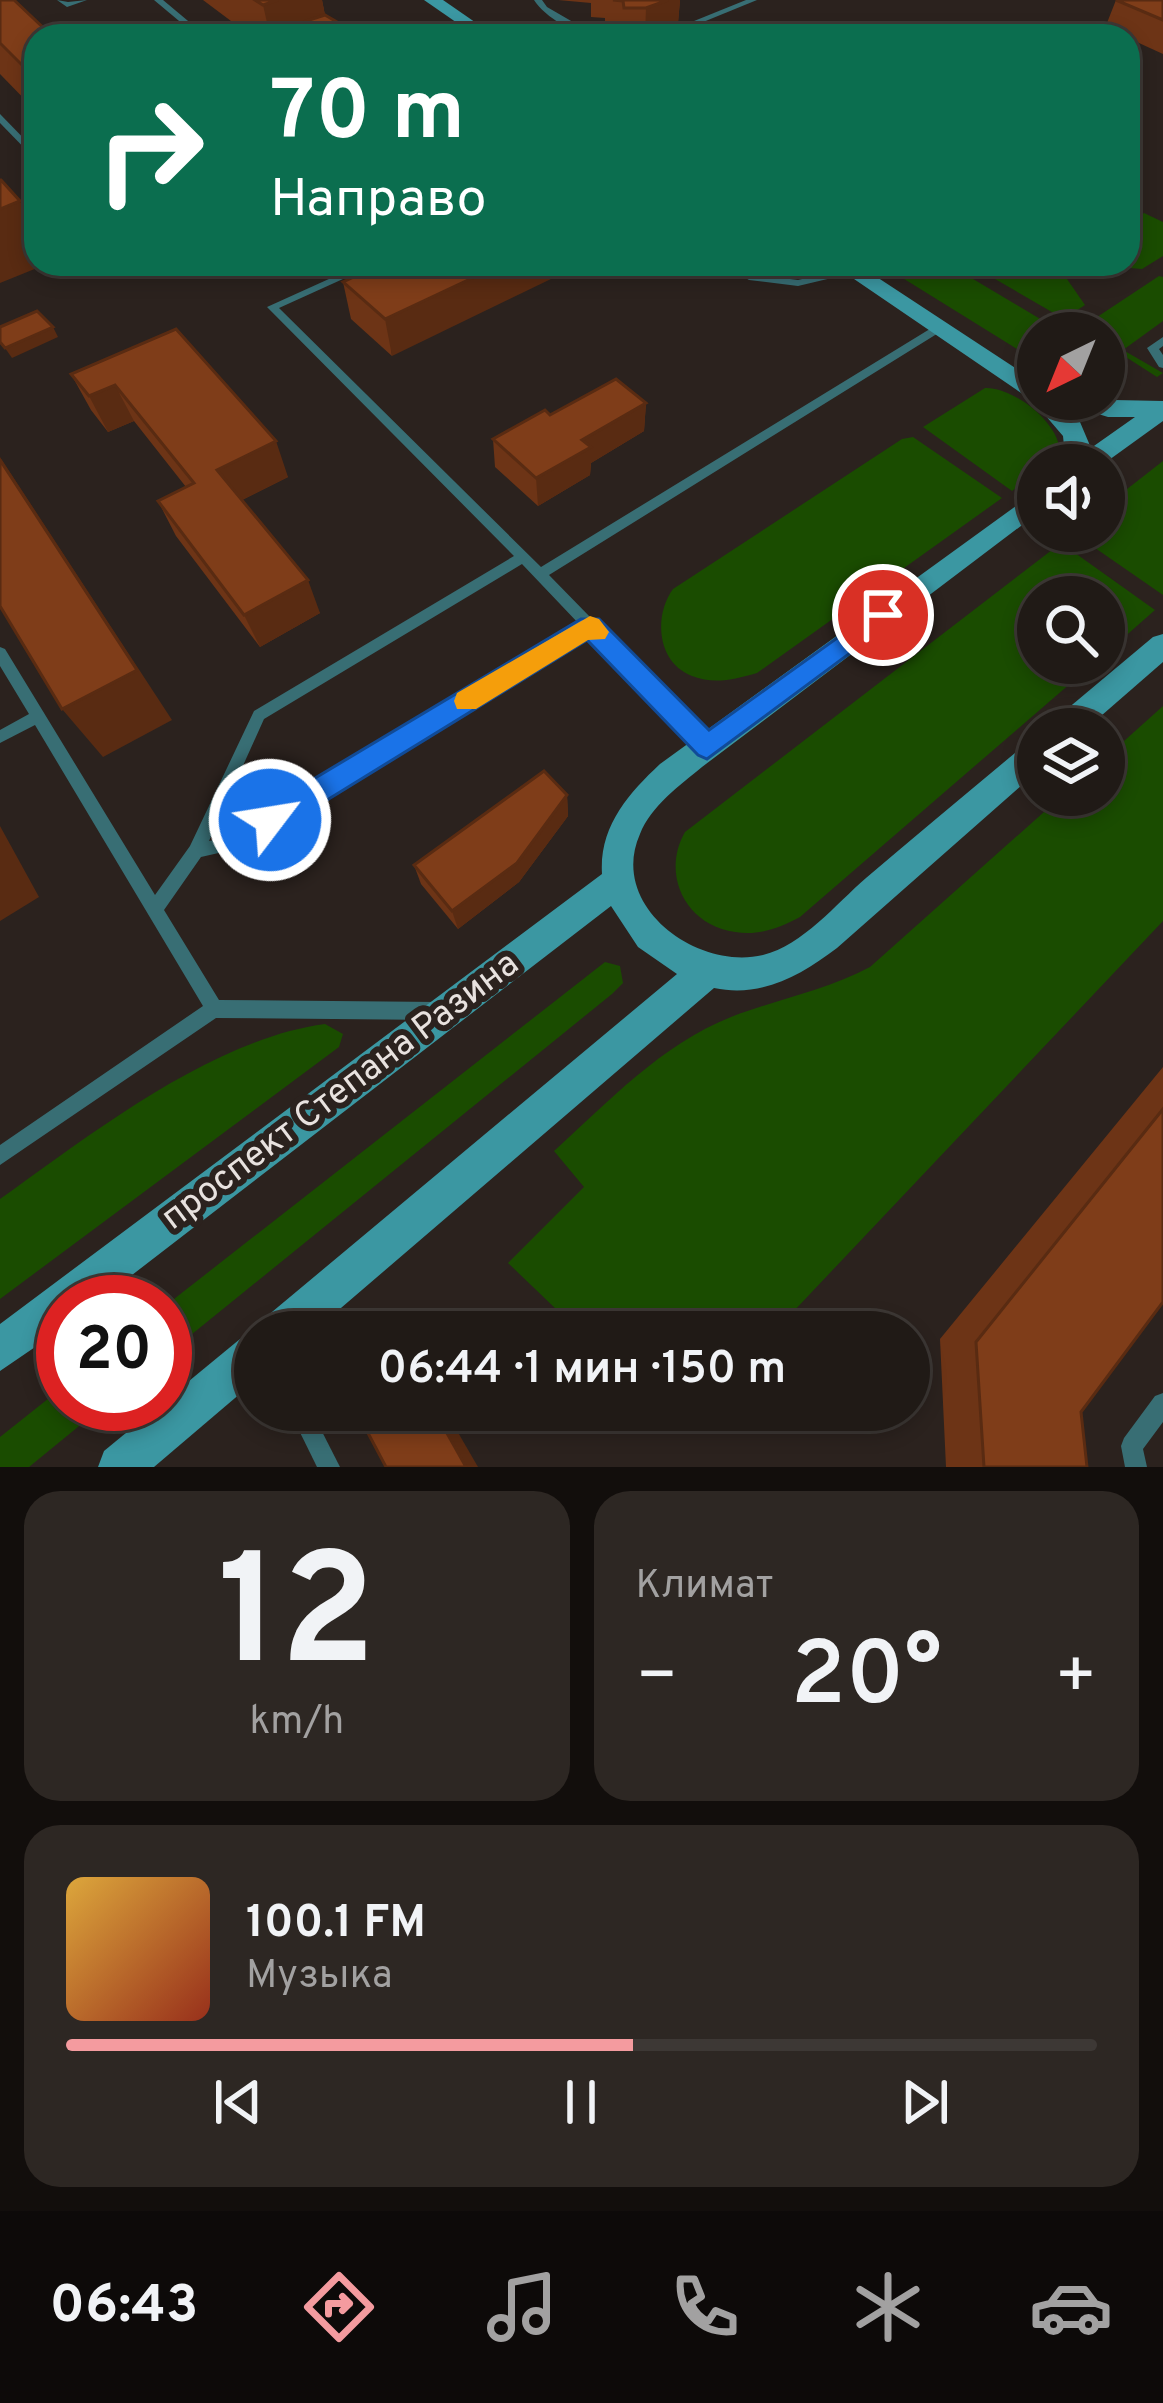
<!DOCTYPE html>
<html lang="ru">
<head>
<meta charset="utf-8">
<style>
	:root { --surface:#201a16; --page:#2d2723; --text:#f1f3f6; --muted:#a2a1a1; --line:#3d3835; --accent:#f49b9f }
	body { margin:0; font-family:Overpass,sans-serif; background:var(--page); color:var(--text); height:100vh; display:flex; flex-direction:column; font-size:45px; white-space:nowrap }
	* { box-sizing:border-box; margin:0 }
	p { font-size:39px; color:var(--muted) }
	.icon { flex:none; width:66px; height:66px; fill:none; stroke:currentColor; stroke-width:2; stroke-linecap:round; stroke-linejoin:round }
	.map { position:relative; height:1467px; overflow:hidden }
	.side { display:flex; flex-direction:column; gap:24px; padding:24px; background:#120e0c; flex:1 }
	.side>* { flex:none }
	.top-card { position:absolute; left:24px; top:24px; width:1116px; height:252px; border-radius:36px; box-shadow:0 6px 18px #0003,0 0 0 3px var(--line); background:#0b6e4f; color:#fff; overflow:hidden }
	.needle { width:78px; rotate:223deg }
	.buttons { position:absolute; left:1017px; top:312px; display:grid; gap:24px }
	.buttons a { display:grid; place-items:center; width:108px; height:108px; border-radius:50%; background:var(--surface); box-shadow:0 6px 18px #0003,0 0 0 3px var(--line); font-size:60px }
	.speed { position:absolute; left:36px; top:1275px; display:flex; gap:24px; font-size:60px; font-weight:700; text-align:center }
	.speed>* { display:grid; place-content:center; width:156px; height:156px; border-radius:50%; background:var(--surface); box-shadow:0 6px 18px #0003,0 0 0 3px var(--line); line-height:1 }
	.speed .limit { border:18px solid #d22; background:#fff; color:#111 }
	.pin { position:absolute; display:grid; place-items:center; width:102px; height:102px; color:#fff; margin:-51px; border:6px solid #fff; border-radius:50%; box-shadow:0 3px 12px #0007 }
	.me { position:absolute; width:132px; margin:-66px; rotate:59deg; stroke-linejoin:round; filter:drop-shadow(0 0 9px #0008) }
	.turn { display:flex; align-items:center; gap:42px; height:252px; padding:0 48px; font-size:54px }
	.turn .icon { width:156px; height:156px; stroke-width:2.5 }
	.turn b { display:block; font-size:84px; line-height:102px }
	.big { font-size:90px; font-weight:600; line-height:1.1 }
	.side .widget { flex:1; display:flex; flex-direction:column; justify-content:center; gap:18px; min-width:0; padding:0 42px; border-radius:36px; background:var(--page) }
	.side .dial { align-items:center; gap:0 }
	.dial b { font-size:156px; line-height:1 }
	.song { display:flex; align-items:center; gap:36px }
	.cover { width:144px; height:144px; border-radius:18px; background:linear-gradient(135deg,hsl(40 70% 55%),hsl(10 70% 35%)) }
	.played { height:12px; border-radius:6px; background:linear-gradient(90deg,var(--accent) 55%,var(--line) 55%) }
	.keys { display:flex; justify-content:space-around; direction:ltr }
	.heat { display:flex; justify-content:space-between; align-items:center; font-size:66px; direction:ltr }
	.side .tiles { flex:1; display:grid; gap:24px; grid-template-columns:1fr 1fr }
	.widget:last-child { grid-column:span 2 }
	.trip { position:absolute; left:234px; top:1311px; width:696px; height:120px; border-radius:60px; background:var(--surface); box-shadow:0 6px 18px #0003,0 0 0 3px var(--line); font-weight:600; line-height:120px; text-align:center }
	.tabs { display:flex; height:192px; justify-content:space-around; align-items:center; background:#0d0a09; color:var(--muted) }
	.tabs .icon { width:84px; height:84px }
	.tabs .on { color:var(--accent) }
	.tabs b { font-size:54px; color:var(--text) }
	.map>svg:first-child { display:block }
	.green { fill:#1a4c00 }
	.lines { fill:none; stroke-linecap:round; stroke-linejoin:round }
	.lane { fill:#386e74; fill-rule:evenodd }
	.secondary { fill:#3b97a2; fill-rule:evenodd }
	.wall { fill:#6d3416 }
	.shaded-wall { fill:#592b12 }
	.building { fill:#7f3d19; stroke:#592b12; stroke-width:3 }
	.route { fill:#1a73e8; stroke:#114b97; stroke-width:3 }
	.slow { fill:#f59e0b }
	.labels { text-anchor:middle; dominant-baseline:central; stroke-width:12; stroke-linejoin:round; paint-order:stroke }
	.near-street-label { font-size:36px; fill:#e8e2df; stroke:#2b221e }
</style>
</head>
<body>
<div class="map">
<svg width="1163" height="1467" viewBox="0 0 1163 1467">
	<rect width="100%" height="100%" fill="#2b221e"/>
	<!-- green -->
	<g class="green">
		<polygon points="1144,213 1163,222 1163,256 1142,269 1082,264 1128,264 1128,223"/>
		<polygon points="880,264 948,264 1052,326 1017,349"/>
		<polygon points="969,264 1058,266 1085,305 1064,319"/>
		<polygon points="1159,276 1163,277 1163,321 1123,350 1163,373 1157,377 1104,343 1104,333 1079,329"/>
		<path d="M985 388C1014 387 1062 424 1060 455L1038 465V471L1012 491 923 427Z"/>
		<path d="M913 437 1002 498 757 673C736 679 714 685 692 676 656 662 654 615 673 589L902 439Z"/>
		<polygon points="1163,461 1163,595 1072,532 1104,531 1104,507"/>
		<path d="M1061 543 1155 610 1104 655V597H1038V663H1094L800 917C779 928 759 936 735 932 685 925 661 874 685 832Z"/>
		<path d="M1163 706V921L774 1332H580L508 1263 584 1187 554 1151C608 1102 662 1044 731 1017 777 999 825 991 870 967L1063 795H1104V759Z"/>
		<polygon points="605,962 620,966 623,983 612,994 165,1356 165,1306"/>
		<path d="M325 1024 343 1034 339 1047 0 1299V1199C91 1134 212 1039 325 1024Z"/>
		<polygon points="63,1387 63,1404 106,1404 29,1467 0,1467 0,1437"/>
	</g>
	<g class="lines">
		<!-- lane -->
		<g class="lane">
			<polygon points="57,0 68,2 87,0 67,7"/>
			<polygon points="154,0 163,0 206,36 197,36"/>
			<path d="M534 0H542L547 7 597 36C576 36 545 17 534 0Z"/>
			<polygon points="746,0 757,0 669,36 657,36"/>
			<polygon points="0,114 36,151 36,160 0,123"/>
			<polygon points="36,214 36,220 0,233 0,227"/>
			<path d="M362 264H376L279 308 541 567 938 324H946L948 327 549 575 712 742 715 747 712 752 707 754 702 752 589 634 236 849 201 857 164 910 219 1000 439 1002 445 1005 448 1011 445 1017 439 1020 216 1018 0 1165V1145L203 1006 35 725 0 743V730L29 714 0 666V647L5 649 155 895 190 846 254 711 514 556 267 307ZM522 564 580 625 227 837 209 841 264 719Z"/>
			<polygon points="853,267 858,270 857,272 798,286 749,280 744,277 749,274 798,280"/>
			<polygon points="1163,337 1163,346 1159,349 1163,355 1163,368 1159,367 1147,348"/>
			<polygon points="1163,1393 1163,1422 1143,1449 1147,1467 1125,1467 1121,1446 1124,1438 1155,1396"/>
			<polygon points="289,1410 311,1410 340,1467 317,1467"/>
		</g>
		<!-- secondary -->
		<g class="secondary">
			<polygon points="424,0 443,0 495,36 476,36"/>
			<polygon points="832,264 857,264 1038,383 1038,399 1060,400 1080,422 1091,448 1135,417 1108,417 1069,405 1065,399 1163,401 1163,421 1102,465 1066,465 1063,436 1033,401"/>
			<path d="M1038 490V513L702 767C680 785 651 806 640 834 608 906 697 971 763 955 803 945 836 904 866 878 919 833 973 788 1027 743L1038 739V771L837 948C800 976 761 998 714 988L313 1332H260L266 1317 677 974 638 947 611 906 97 1302H63V1328L0 1371V1324L602 874C599 827 628 794 660 764Z"/>
			<polygon points="1163,634 1163,662 1086,729 1050,729 1054,720 1153,637"/>
			<polygon points="255,1333 255,1381 154,1467 98,1467 104,1451 240,1339"/>
		</g>
	</g>
	<!-- wall -->
	<g class="wall">
		<polygon points="0,0 36,36 36,111 0,74"/>
		<polygon points="203,0 322,0 325,15 337,22 339,32 345,36 251,36"/>
		<polygon points="558,0 680,0 678,23 645,36 623,36 622,29 605,27 605,18 591,17 591,3"/>
		<polygon points="1116,0 1163,0 1163,54 1128,38 1128,36 1122,36 1105,28"/>
		<polygon points="382,264 392,356 351,319 343,282"/>
		<polygon points="176,329 288,477 242,500 320,613 260,647 176,536 158,501 186,487 134,421 108,432 91,410 71,374"/>
		<polygon points="646,403 644,431 591,463 590,475 538,506 495,467 493,439 550,415"/>
		<polygon points="567,795 568,816 519,882 458,929 421,884 414,865"/>
		<polygon points="1163,1067 1163,1302 1081,1412 1087,1467 946,1467 940,1339"/>
	</g>
	<!-- shaded-wall -->
	<g class="shaded-wall">
		<polygon points="278,0 322,0 327,26 337,22 339,36 320,36 318,29 306,21 310,36 270,36 263,5"/>
		<polygon points="668,0 680,0 678,23 645,36 646,8"/>
		<polygon points="20,201 36,233 36,264 47,264 0,283 0,209"/>
		<polygon points="287,264 312,264 290,274"/>
		<polygon points="502,264 582,264 392,356 385,319"/>
		<polygon points="53,327 58,337 12,358 5,348"/>
		<polygon points="115,385 134,421 108,432 89,396"/>
		<polygon points="646,403 644,431 591,463 590,475 538,506 536,478 582,440"/>
		<polygon points="276,441 288,477 232,505 217,470"/>
		<polygon points="0,457 172,720 103,757 62,709"/>
		<polygon points="308,580 320,613 260,647 244,615"/>
		<polygon points="567,795 568,816 519,882 458,929 452,911"/>
		<polygon points="0,826 39,897 0,921"/>
		<polygon points="434,1410 445,1410 478,1467 466,1467"/>
	</g>
	<!-- building -->
	<g class="building">
		<polygon points="0,0 14,0 52,36 36,36 36,79 0,43"/>
		<polygon points="255,0 278,0 263,5"/>
		<polygon points="613,0 668,0 646,8 624,8 623,1"/>
		<polygon points="1116,0 1163,0 1163,20"/>
		<polygon points="325,15 337,22 318,29 306,21"/>
		<polygon points="745,29 810,33 810,36 745,36"/>
		<polygon points="0,180 1,180 20,201 0,209"/>
		<polygon points="382,264 502,264 385,319 343,282"/>
		<polygon points="37,311 53,327 5,348 0,342 0,327"/>
		<polygon points="176,329 276,441 217,470 308,580 244,615 158,501 194,483 115,385 89,396 71,374"/>
		<polygon points="616,379 646,403 582,440 591,447 536,478 493,439 545,410 550,415"/>
		<polygon points="0,460 137,670 62,709 0,606"/>
		<polygon points="544,771 567,795 517,863 452,911 414,865"/>
		<polygon points="1163,1109 1163,1302 1081,1412 1087,1467 984,1467 976,1342"/>
		<polygon points="366,1410 434,1410 466,1467 386,1467 359,1416"/>
	</g>
	<!-- route -->
	<polygon class="route" points="883,605 896,615 892,622 707,759 698,755 587,640 280,829 270,833 260,829 256,820 260,811 581,619 599,619 709,730"/>
	<!-- slow -->
	<polygon class="slow" points="590,616 599,619 609,632 605,639 588,640 476,709 457,709 454,701 457,693"/>
	<g class="labels">
		<!-- near-street labels -->
		<g class="near-street-label">
			<text transform="translate(341 1092) rotate(-37)">проспект Степана Разина</text>
		</g>
	</g>
</svg>
<div class="buttons">
<a><svg class="needle" viewBox="-14 -14 28 28"><path d="M0-13l5 13h-10z" fill="#e53935"/><path d="M0 13l5-13h-10z" fill="#a2a1a1"/></svg></a>
<a><svg class="icon" aria-label="sound" viewBox="0 0 24 24"><path d="M4 9h4l5-4v14l-5-4H4zM17 9q2 3 0 6"/></svg></a>
<a><svg class="icon" aria-label="search" viewBox="0 0 24 24"><circle cx="10" cy="10" r="6"/><path d="M15 15l6 6"/></svg></a>
<a><svg class="icon" aria-label="layers" viewBox="0 0 24 24"><path d="M12 4l9 5-9 5-9-5zM3 14l9 5 9-5"/></svg></a>
</div>
<div class="speed"><div class="limit">20</div></div>
<div class="pin" style="left:883px;top:615px;background:#d93025"><svg class="icon" aria-label="arrive" viewBox="0 0 24 24"><path d="M6 21V4h12l-3 4 3 4H6"/></svg></div>
<svg class="me" style="left:270px;top:820px" viewBox="-20 -20 40 40"><circle r="17" fill="#1a73e8" stroke="#fff" stroke-width="3"/><path d="M0-11L8 9 0 5-8 9z" fill="#fff"/></svg>
<div class="trip">06:44 · 1 мин · 150 m</div>
<div class="top-card">
<div class="turn"><svg class="icon" aria-label="right" viewBox="0 0 24 24"><path d="M7 20v-9h11M14 6l5 5-5 5"/></svg><div><b>70 m</b>Направо</div></div>
</div>
</div>
<section class="side">
<div class="tiles">
<div class="widget dial"><b>12</b><p>km/h</p></div>
<div class="widget"><p>Климат</p>
<div class="heat"><a>−</a><b class="big">20°</b><a>+</a></div>
</div>
<div class="widget">
<div class="song"><i class="cover"></i><div><b>100.1 FM</b><p>Музыка</p></div></div>
<div class="played"></div>
<div class="keys"><svg class="icon" aria-label="previous" viewBox="0 0 24 24"><path d="M18 5L8 12l10 7zM5 5v14"/></svg><svg class="icon" aria-label="pause" viewBox="0 0 24 24"><path d="M8 5v14M16 5v14"/></svg><svg class="icon" aria-label="next" viewBox="0 0 24 24"><path d="M6 5l10 7-10 7zM19 5v14"/></svg></div>
</div>
</div>
</section>
<nav class="tabs">
<b>06:43</b>
<svg class="icon on" aria-label="directions" viewBox="0 0 24 24"><path d="M12 3l9 9-9 9-9-9zM9 14v-3h6M13 9l2 2-2 2"/></svg>
<svg class="icon" aria-label="music" viewBox="0 0 24 24"><path d="M9 18V5l10-2v13"/><circle cx="6" cy="18" r="3"/><circle cx="16" cy="16" r="3"/></svg>
<svg class="icon" aria-label="phone" viewBox="0 0 24 24"><path d="M5 4h4l2 5-3 2q2 4 5 5l2-3 5 2v4C11 20 4 13 5 4z"/></svg>
<svg class="icon" aria-label="climate" viewBox="0 0 24 24"><path d="M12 3v18M4 7l16 10M4 17L20 7"/></svg>
<svg class="icon" aria-label="car" viewBox="0 0 24 24"><path d="M5 17H2v-5l4-1 3-4h7l3 4 3 1v5h-3M9 17h6M6 11h13"/><circle cx="7" cy="17" r="2"/><circle cx="17" cy="17" r="2"/></svg>
</nav>
</body>
</html>
